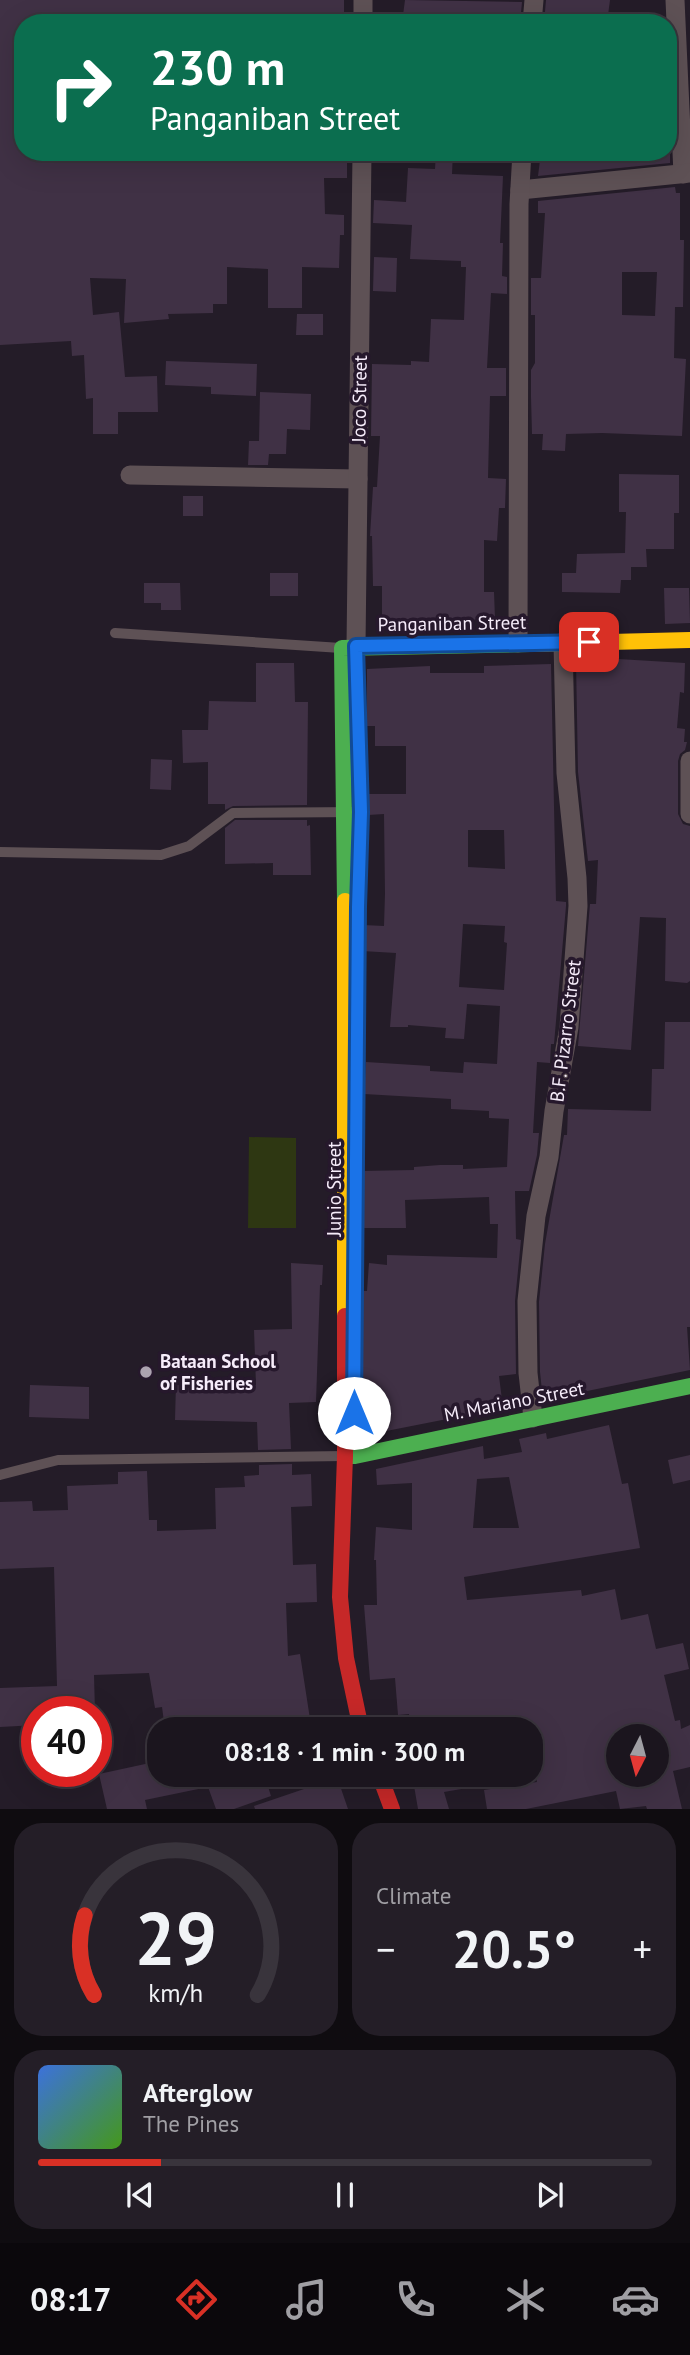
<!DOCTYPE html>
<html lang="en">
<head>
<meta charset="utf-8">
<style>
	:root { --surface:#1b151e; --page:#241e27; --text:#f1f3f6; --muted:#a09fa4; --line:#39343c; --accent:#d93025 }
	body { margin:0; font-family:"PT Sans",sans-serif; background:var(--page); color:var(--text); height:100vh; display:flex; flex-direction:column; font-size:26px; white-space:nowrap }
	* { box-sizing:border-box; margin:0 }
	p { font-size:23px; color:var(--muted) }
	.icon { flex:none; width:38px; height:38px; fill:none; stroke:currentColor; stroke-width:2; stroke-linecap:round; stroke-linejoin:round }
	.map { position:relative; height:1809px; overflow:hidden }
	.details { display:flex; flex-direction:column; gap:14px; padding:14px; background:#0f0c10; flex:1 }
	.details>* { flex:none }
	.top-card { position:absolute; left:14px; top:14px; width:663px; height:147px; border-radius:28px; box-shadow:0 7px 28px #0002,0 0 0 2px var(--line); background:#0b6e4f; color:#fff; overflow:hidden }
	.needle { width:46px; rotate:186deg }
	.buttons { position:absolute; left:606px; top:1724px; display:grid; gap:14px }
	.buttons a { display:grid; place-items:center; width:63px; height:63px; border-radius:50%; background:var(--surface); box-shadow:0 7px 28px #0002,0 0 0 2px var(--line); font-size:35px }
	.speed { position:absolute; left:21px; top:1696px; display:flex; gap:14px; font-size:35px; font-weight:700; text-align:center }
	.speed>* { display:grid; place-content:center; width:91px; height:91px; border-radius:50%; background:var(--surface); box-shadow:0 7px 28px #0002,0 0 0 2px var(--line); line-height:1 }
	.speed .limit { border:10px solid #d22; background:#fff; color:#111 }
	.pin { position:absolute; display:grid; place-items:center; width:60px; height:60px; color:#fff; margin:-30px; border-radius:14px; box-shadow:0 4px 10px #0006 }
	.me { position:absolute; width:77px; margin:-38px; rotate:0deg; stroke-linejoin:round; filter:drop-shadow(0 0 5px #0008) }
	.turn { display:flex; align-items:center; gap:24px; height:147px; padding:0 21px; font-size:32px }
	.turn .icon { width:91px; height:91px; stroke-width:2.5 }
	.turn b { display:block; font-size:49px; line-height:60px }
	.big { font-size:52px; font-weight:800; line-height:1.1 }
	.details .tile { flex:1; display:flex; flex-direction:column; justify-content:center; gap:10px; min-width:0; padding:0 24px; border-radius:28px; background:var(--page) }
	.details .dial { align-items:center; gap:0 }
	.dial svg { height:182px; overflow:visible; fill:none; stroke:var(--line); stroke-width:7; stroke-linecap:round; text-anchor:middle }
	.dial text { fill:var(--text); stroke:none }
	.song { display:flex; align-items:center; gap:21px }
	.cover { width:84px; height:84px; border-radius:10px; background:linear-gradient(135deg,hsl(220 70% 55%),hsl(100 70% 35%)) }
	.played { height:7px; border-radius:4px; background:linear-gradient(90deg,var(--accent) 20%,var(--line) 20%) }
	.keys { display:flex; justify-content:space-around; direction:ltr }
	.heat { display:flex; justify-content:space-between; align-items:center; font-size:38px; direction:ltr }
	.details .tiles { flex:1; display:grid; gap:14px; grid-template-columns:1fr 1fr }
	.tile:last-child { grid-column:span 2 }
	.trip { position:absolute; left:147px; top:1717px; width:396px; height:70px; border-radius:28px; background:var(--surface); box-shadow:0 7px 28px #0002,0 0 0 2px var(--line); font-weight:800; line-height:70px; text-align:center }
	.tab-bar { display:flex; height:112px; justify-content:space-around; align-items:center; background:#0b080c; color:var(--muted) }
	.tab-bar .icon { width:49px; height:49px }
	.tab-bar .on { color:var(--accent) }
	.tab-bar b { font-size:32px; color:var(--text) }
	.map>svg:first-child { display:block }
	.pitch { fill:#2e3712 }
	.building { fill:#403145; fill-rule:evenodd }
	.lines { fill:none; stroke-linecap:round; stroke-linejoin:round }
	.lane { stroke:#5e5155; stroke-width:10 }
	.street { stroke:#5e5155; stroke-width:19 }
	.fast { stroke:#4caf50; stroke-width:16 }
	.slow { stroke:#ffc107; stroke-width:16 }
	.jam { stroke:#c62828; stroke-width:16 }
	.route-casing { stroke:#114b97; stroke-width:18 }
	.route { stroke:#1a73e8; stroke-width:12 }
	.poi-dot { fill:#aca3b0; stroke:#26182c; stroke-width:2.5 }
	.labels { text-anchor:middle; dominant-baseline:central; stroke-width:7; stroke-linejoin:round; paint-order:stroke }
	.street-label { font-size:19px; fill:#f6ecfa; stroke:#26182c }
	.poi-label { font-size:19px; font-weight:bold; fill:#f6ecfa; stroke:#26182c; text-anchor:start }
</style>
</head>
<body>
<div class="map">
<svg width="690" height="1809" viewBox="0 0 690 1809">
	<rect width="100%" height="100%" fill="#241c28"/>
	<!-- pitch -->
	<polygon class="pitch" points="249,1137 296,1138 296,1228 248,1228"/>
	<!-- building -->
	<g class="building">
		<polygon points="0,0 344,0 344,23 19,23 15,73 23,73 23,152 133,152 133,157 171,156 171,152 347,152 347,178 324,178 325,214 344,215 344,235 340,235 339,268 302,267 302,308 268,308 268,269 227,267 227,304 213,304 213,313 168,314 169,319 124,323 126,279 90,278 93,315 119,312 125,377 157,376 158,412 118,412 118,434 93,434 93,398 86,399 84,355 72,356 71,341 0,345"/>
		<polygon points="405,0 522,2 520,23 432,21 432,23 402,23"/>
		<polygon points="546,0 610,0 607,23 544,23"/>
		<polygon points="436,152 453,152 452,174 503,176 500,243 503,243 502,276 507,277 507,294 491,293 487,368 506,368 506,396 490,396 488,478 506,479 505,508 499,508 497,541 484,540 484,592 494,592 495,619 466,620 466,629 436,629 436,621 382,622 382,586 373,586 372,536 370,536 373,487 377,487 380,436 371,436 372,364 411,365 411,361 429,362 431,319 464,320 466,267 461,267 461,261 410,259 412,225 373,223 374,200 406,202 408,168 435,169"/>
		<polygon points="541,152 670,152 670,163 538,176"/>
		<path d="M675 187 676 193H680V240H684L683 307H675L674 358 686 359 682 436 602 433 566 434 565 451 542 450 543 434H532L531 397V370L535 363V315H531V278H541L545 213H538V201ZM622 272H657L655 316 622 315Z"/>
		<polygon points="374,257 397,258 396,292 373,291"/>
		<polygon points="297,314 323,314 323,335 296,335"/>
		<polygon points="166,361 257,364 256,396 211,394 211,387 165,385"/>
		<polygon points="260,392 311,394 310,430 287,429 286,454 269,454 268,465 248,465 249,441 259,441"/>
		<polygon points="619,474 679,475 679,513 674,513 674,549 646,549 647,567 631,567 631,580 621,580 620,593 562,592 562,573 576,573 577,554 625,553 626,512 619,512"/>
		<rect x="183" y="496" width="20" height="20"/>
		<rect x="270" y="573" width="28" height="23"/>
		<polygon points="144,583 180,583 181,610 161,610 161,603 144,603"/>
		<polygon points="664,588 689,588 690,623 665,624"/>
		<polygon points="618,659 685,663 684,693 680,692 677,728 685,729 684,742 687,742 685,750 680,754 678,761 678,814 683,824 690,826 690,981 687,983 665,981 666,918 640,917 631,1050 578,1046 590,904 596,904 598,860 588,861 578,772 576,661 618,663"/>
		<polygon points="256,663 294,663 295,702 308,702 307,805 233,806 225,810 225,804 208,804 208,762 183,763 182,730 208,730 209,701 256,702"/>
		<path d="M551 664 556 901 566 902V906L554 1044H551L550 1063 537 1062 533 1133H539L537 1155 529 1191H515L516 1239 521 1240 515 1301 516 1374 499 1376 503 1408 366 1435 362 1393V1291H367L369 1263 387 1265V1255L497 1258 498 1224H490L489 1197 405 1200 406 1228H362V1171L414 1170V1167L440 1165H463V1169L507 1167 509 1119 489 1118V1111L451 1109V1099L364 1094 366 1062 430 1066V1071L463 1073 464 1062 497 1064 500 1006 467 1004 464 1039 445 1038 446 1028 408 1025V1027H390L396 953 362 951 363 925 384 926 385 894 384 814 368 815V794H406V746H375V726H367V669L430 666V673H484V666ZM468 830H504L505 869 468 867ZM463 924 505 926 504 942 507 943 504 990 459 987Z"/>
		<polygon points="151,759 172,760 171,790 150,789"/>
		<polygon points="235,820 307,820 307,826 310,825 311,875 273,875 273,863 225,864 225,828"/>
		<polygon points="665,1022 690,1022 690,1327 687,1327 690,1370 543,1400 540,1372 539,1302 545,1244 564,1135 567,1135 568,1109 651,1111 652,1069 664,1069"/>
		<polygon points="291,1263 323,1265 322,1285 320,1285 316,1402 289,1403 291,1449 258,1450 257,1422 175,1420 176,1383 256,1385 254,1330 292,1329"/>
		<polygon points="30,1385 89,1387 89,1419 29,1417"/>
		<path d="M609 1425 622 1484 628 1483 640 1548 464 1577 467 1600 581 1590 582 1596 615 1589 621 1620 648 1614 656 1649 683 1643 689 1669 664 1675 675 1721 680 1720 681 1729 690 1725V1767L673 1771 682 1809H647L646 1806 620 1809 616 1791 526 1809H487L484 1790 537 1782 530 1747V1729L526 1727 410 1729 409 1714 398 1715 395 1678 370 1680 364 1605H377L376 1560H374L376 1527 412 1530V1483L377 1485 376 1469 483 1446 484 1459 522 1452 519 1439 546 1433 547 1439ZM509 1477 519 1528H473L477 1479ZM618 1736H656V1774H618Z"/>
		<polygon points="690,1455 690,1480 673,1484 668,1460"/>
		<polygon points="292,1464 292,1475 311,1474 312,1506 291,1507 293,1565 316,1564 317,1602 286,1603 288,1656 300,1654 310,1719 245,1729 165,1729 162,1707 155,1708 149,1673 94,1675 95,1712 37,1712 37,1725 0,1727 0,1688 57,1686 54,1567 0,1569 0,1502 32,1501 33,1511 68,1510 67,1486 118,1484 118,1472 147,1471 149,1520 157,1520 157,1531 216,1529 215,1488 245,1487 244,1476 259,1475 259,1465"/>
		<polygon points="159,1761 159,1774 227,1774 228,1779 242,1774 264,1774 271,1796 234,1809 216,1809 208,1787 145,1800 147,1809 107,1809 99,1774"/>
		<polygon points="299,1774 336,1774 348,1809 255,1809 254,1806 304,1789"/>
		<polygon points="412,1774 490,1774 490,1784 444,1792 449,1809 418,1809"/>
	</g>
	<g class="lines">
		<!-- lane -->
		<g class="lane">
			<polyline points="115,633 341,648"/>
			<polyline points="0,852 161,855 189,846 233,813 361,812"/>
			<polyline points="0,1475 58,1460 344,1456"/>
		</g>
		<!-- street -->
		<g class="street">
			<polyline points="675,0 683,174"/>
			<polyline points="363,23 363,0"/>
			<polyline points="532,23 534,0"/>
			<polyline points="520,190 690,173"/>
			<polyline points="130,475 358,479"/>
			<polyline points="518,643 519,204 522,152"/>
			<polyline points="356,646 362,152"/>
			<polyline points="690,761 690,814"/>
			<polyline points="533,1418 528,1373 527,1301 536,1216 549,1157 554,1111 569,1027 578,906 577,878 566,773 563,642"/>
		</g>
		<!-- fast -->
		<g class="fast">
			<polyline points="345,901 342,648 530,644"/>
			<polyline points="345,1456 355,1456 690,1386"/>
		</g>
		<!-- slow -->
		<g class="slow">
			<polyline points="530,644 690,640"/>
			<polyline points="345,901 345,1316"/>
		</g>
		<!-- jam -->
		<g class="jam">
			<polyline points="345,1316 345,1456 340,1597 346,1658 361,1729"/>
			<polyline points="379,1774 392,1809"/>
		</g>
	</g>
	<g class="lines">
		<defs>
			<polyline id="route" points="354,1413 358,907 361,812 356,646 589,642"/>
		</defs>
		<!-- route casing -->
		<use href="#route" class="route-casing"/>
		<!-- route -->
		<use href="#route" class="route"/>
	</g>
	<!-- markers -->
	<circle class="poi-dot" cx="146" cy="1372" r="7"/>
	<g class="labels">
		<!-- street labels -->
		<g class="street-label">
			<text transform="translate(359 399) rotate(-89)">Joco Street</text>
			<text transform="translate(452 623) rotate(-1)">Panganiban Street</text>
			<text transform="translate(565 1031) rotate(-83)">B.F. Pizarro Street</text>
			<text transform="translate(334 1189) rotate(-90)">Junio Street</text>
			<text transform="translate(514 1401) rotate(-11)">M. Mariano Street</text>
		</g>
		<!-- poi labels -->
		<g class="poi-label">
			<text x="160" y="1361">Bataan School<tspan x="160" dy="22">of Fisheries</tspan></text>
		</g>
	</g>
</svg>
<div class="buttons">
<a><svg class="needle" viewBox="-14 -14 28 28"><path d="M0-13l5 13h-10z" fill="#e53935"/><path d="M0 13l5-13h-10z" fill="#a09fa4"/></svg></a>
</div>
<div class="speed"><div class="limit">40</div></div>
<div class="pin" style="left:589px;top:642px;background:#d93025"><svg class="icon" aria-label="arrive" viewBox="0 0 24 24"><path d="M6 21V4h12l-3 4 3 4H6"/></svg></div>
<svg class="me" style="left:354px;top:1413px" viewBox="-20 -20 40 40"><circle r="19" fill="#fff"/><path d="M0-13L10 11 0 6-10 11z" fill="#1a73e8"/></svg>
<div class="trip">08:18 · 1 min · 300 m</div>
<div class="top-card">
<div class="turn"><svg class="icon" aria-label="right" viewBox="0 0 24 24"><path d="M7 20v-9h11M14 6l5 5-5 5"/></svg><div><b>230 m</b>Panganiban Street</div></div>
</div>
</div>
<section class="details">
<div class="tiles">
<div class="tile dial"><svg viewBox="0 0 100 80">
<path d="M14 69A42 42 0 1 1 86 69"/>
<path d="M14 69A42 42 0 0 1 10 34" stroke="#d93025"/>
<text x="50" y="56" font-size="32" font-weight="700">29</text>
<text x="50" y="72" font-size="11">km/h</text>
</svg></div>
<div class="tile"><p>Climate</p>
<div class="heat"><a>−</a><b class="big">20.5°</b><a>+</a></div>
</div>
<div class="tile">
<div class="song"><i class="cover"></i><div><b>Afterglow</b><p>The Pines</p></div></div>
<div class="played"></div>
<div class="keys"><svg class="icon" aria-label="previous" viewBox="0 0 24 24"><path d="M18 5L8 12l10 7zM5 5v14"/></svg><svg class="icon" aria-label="pause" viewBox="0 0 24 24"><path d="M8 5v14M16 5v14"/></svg><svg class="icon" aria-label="next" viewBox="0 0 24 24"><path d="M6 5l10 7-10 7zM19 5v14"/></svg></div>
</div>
</div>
</section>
<nav class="tab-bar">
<b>08:17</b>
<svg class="icon on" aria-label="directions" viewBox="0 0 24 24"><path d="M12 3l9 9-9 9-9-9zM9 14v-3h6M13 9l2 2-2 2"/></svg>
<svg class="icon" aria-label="music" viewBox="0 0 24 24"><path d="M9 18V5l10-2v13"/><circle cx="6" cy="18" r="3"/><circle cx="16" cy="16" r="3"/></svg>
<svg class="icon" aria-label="phone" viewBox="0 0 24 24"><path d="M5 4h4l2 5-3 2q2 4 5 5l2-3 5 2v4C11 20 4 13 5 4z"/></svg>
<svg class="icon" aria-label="climate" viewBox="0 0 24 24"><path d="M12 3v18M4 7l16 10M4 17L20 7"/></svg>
<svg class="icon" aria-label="car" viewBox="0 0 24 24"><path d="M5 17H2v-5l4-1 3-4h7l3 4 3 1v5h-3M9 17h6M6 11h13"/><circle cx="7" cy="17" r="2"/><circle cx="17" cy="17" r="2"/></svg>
</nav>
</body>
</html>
